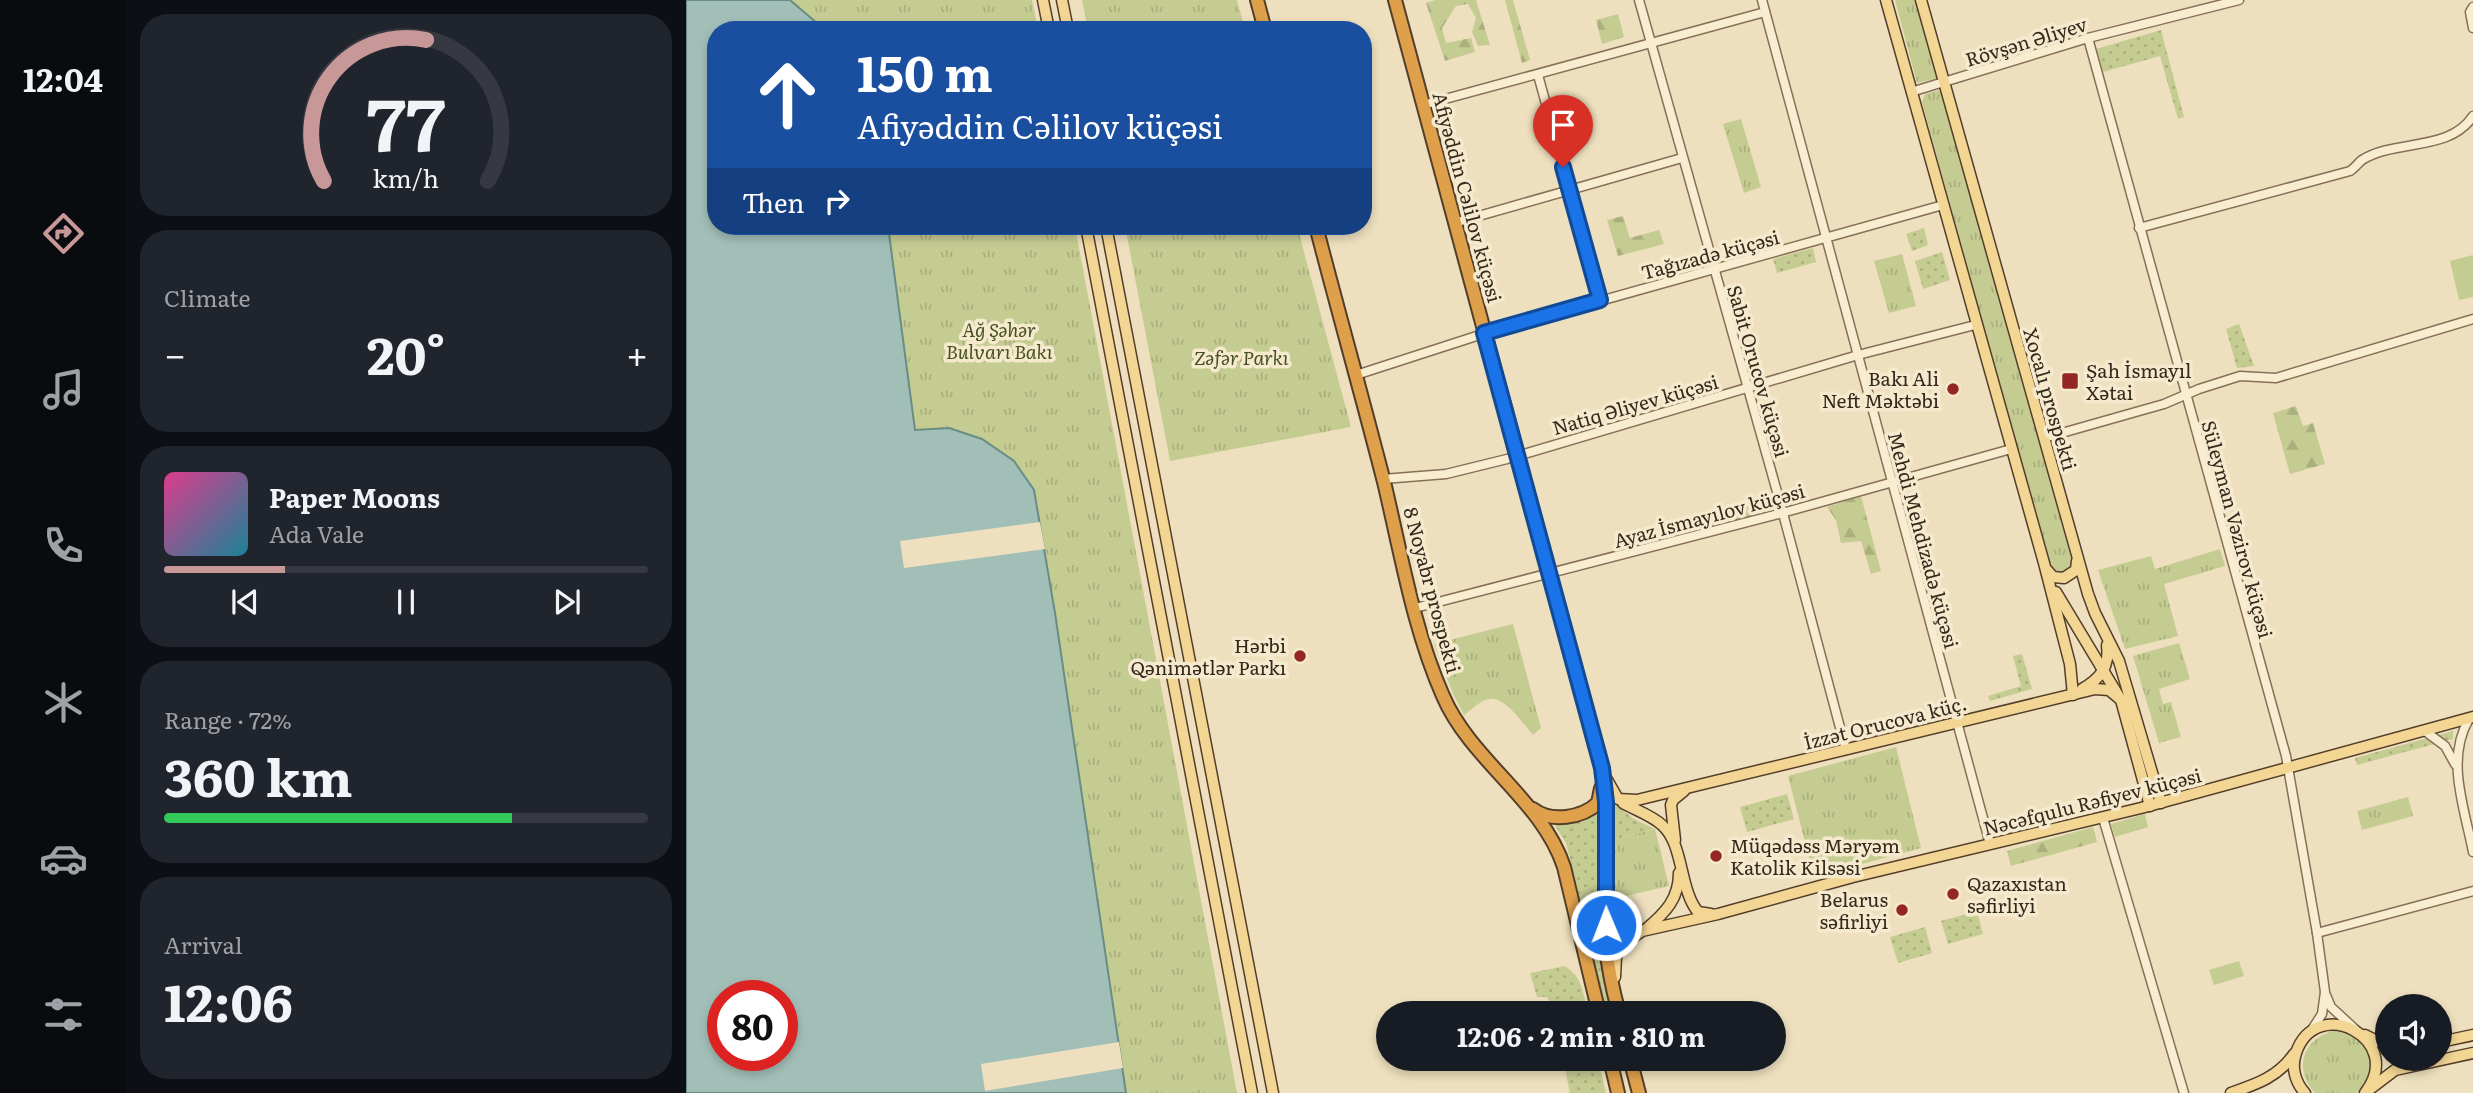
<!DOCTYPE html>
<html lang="en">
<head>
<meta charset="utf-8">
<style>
	:root { --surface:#171b24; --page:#20242c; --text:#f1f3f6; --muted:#9ea1a6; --line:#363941; --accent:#c89798 }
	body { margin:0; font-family:Literata,serif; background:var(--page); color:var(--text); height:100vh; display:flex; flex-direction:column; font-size:26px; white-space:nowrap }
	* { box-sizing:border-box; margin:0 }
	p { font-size:23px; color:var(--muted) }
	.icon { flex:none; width:38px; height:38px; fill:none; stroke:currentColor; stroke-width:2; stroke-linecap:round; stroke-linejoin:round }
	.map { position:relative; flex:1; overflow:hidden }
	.side { display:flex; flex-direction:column; gap:14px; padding:14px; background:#0d0f14; width:560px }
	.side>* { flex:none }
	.guide { position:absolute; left:21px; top:21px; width:665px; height:214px; border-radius:28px; box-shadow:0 4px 10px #0003; background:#1a4fa0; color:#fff; overflow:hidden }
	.tools { position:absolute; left:1689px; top:994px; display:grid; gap:14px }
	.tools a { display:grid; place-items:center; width:77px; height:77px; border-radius:50%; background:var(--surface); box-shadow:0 4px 10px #0003; font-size:35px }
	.speed { position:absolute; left:21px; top:980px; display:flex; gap:14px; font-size:35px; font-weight:700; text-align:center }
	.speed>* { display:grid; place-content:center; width:91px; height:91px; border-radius:50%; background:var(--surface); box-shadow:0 4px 10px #0003; line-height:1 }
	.speed .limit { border:10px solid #d22; background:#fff; color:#111 }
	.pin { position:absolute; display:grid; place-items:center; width:60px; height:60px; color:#fff; margin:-72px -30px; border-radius:50% 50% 50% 0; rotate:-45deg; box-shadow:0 0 7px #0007 }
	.pin .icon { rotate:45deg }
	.me { position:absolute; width:77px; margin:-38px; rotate:359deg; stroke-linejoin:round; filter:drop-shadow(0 0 5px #0008) }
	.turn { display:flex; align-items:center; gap:24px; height:147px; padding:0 35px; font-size:32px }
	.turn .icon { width:91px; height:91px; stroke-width:2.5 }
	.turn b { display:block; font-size:49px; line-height:60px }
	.then { display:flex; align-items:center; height:66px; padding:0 35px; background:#0003; gap:14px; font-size:26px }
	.big { font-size:52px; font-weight:700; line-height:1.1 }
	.side .card { flex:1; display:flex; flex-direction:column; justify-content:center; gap:10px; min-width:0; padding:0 24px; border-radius:28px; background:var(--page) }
	.side .dial { align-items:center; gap:0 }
	.dial svg { height:182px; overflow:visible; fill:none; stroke:var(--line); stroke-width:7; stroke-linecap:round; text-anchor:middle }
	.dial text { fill:var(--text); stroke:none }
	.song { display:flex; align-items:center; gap:21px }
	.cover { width:84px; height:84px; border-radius:10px; background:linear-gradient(135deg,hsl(330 70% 55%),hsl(190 70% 35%)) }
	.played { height:7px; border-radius:4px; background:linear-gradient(90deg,var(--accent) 25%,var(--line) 25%) }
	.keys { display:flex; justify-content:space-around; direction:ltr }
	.heat { display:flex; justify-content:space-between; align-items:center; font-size:38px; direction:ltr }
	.charge { height:10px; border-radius:5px; background:linear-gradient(90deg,#34c759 72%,var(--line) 0) }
	.trip { position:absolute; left:690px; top:1001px; width:410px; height:70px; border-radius:35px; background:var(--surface); box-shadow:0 4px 10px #0003; font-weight:700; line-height:70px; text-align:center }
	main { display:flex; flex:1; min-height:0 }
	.tab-bar { display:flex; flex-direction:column; width:126px; justify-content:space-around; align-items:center; background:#090b0e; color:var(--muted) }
	.tab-bar .icon { width:49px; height:49px }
	.tab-bar .selected { color:var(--accent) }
	.tab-bar b { font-size:32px; color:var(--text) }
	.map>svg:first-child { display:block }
	.grass { fill:url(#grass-dots) }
	.forest { fill:url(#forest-firs) }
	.park { fill:url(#park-tufts) }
	.pitch { fill:#c5cc92 }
	.water { fill:#a2bfb7; stroke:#698d84; stroke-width:2; fill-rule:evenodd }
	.pier { fill:#eee0be }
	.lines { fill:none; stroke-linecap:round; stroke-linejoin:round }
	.minor-casing { stroke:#867057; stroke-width:11 }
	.major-casing { stroke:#533e2b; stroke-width:13 }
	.highway-casing { stroke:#533e2b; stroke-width:16 }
	.minor { stroke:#f9edd1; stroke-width:8 }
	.major { stroke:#f3d694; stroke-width:10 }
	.highway { stroke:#dfa04c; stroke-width:12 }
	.route-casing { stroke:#114b97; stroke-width:18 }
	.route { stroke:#1a73e8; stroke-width:12 }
	.poi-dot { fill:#952626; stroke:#f5eace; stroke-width:2.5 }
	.labels { text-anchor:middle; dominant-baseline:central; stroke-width:7; stroke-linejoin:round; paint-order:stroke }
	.street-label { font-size:19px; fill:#35281c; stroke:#f5eace }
	.park-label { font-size:19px; font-style:italic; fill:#465222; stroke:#f5eace }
	.poi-label { font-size:19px; fill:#35281c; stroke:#f5eace; text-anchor:start }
</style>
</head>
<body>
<main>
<nav class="tab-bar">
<b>12:04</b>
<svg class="icon selected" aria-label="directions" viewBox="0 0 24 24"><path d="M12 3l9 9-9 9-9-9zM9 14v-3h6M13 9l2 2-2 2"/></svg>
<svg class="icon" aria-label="music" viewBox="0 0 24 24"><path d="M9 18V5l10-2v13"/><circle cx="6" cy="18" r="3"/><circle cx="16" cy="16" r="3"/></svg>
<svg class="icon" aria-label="phone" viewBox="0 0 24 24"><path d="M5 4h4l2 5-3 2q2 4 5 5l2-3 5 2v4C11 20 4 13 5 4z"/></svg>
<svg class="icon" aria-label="climate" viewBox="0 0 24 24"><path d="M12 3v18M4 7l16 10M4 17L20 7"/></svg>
<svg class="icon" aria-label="car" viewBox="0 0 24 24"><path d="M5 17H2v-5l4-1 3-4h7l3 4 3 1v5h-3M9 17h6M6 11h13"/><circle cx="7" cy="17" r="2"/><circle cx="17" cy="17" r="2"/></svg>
<svg class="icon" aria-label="filters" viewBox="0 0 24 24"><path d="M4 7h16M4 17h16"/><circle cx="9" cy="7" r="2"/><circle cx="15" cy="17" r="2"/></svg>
</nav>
<section class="side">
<div class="card dial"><svg viewBox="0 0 100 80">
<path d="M14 69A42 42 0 1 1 86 69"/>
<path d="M14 69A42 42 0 0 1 59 7" stroke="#c89798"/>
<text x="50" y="56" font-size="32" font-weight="700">77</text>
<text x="50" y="72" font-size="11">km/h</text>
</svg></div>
<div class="card"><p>Climate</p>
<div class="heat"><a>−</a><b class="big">20°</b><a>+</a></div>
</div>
<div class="card">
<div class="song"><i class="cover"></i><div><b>Paper Moons</b><p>Ada Vale</p></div></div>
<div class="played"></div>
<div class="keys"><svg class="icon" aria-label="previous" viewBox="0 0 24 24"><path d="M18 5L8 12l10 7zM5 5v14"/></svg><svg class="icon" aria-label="pause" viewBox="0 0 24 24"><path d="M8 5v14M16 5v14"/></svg><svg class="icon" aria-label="next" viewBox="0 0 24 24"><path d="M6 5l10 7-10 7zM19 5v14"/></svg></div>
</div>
<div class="card"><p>Range · 72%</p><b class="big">360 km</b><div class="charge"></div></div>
<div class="card"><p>Arrival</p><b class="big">12:06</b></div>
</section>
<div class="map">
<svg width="1787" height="1093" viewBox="0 0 1787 1093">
	<defs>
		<pattern id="grass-dots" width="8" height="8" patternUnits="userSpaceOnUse" patternTransform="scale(1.75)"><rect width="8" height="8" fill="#c5cc92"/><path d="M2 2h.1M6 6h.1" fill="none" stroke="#aaaf7d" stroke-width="1.8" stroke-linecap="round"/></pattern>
		<pattern id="forest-firs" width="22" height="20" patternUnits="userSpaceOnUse" patternTransform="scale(1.75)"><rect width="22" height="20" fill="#c5cc92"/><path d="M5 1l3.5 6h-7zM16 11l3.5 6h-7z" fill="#aaaf7d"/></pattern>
		<pattern id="park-tufts" width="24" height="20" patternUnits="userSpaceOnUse" patternTransform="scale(1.75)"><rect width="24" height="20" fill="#c5cc92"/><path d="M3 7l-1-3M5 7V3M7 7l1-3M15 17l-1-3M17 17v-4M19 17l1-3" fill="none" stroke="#aaaf7d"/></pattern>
	</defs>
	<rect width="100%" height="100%" fill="#eee0be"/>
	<!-- grass -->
	<g class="grass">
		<polygon points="1475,30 1498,117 1492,119 1474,56 1417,72 1410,49"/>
		<polygon points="1238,228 1242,245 1226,251 1220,234"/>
		<polygon points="1127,248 1130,262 1091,273 1087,259"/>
		<polygon points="1256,252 1264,280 1237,289 1229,261"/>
		<polygon points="1553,324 1568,366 1551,368 1540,329"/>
		<polygon points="1336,654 1346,689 1304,701 1302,696 1335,686 1327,656"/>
		<polygon points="1767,731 1767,739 1671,765 1669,758"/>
		<polygon points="1101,794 1108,819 1061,832 1054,807"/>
		<polygon points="928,803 948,819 969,829 926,840"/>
		<path d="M912 812C912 880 910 947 925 1013H921L880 843 868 824Z"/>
		<polygon points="1291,911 1297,934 1262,944 1255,921"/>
		<polygon points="1239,927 1246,953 1212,963 1204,937"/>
		<path d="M879 966C897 978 897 993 902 1013H867L865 1004 861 997H851L844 973Z"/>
		<polygon points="877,1059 912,1059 920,1093 884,1093"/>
	</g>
	<!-- forest -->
	<g class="forest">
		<polygon points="749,0 790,0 804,45 792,46 786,32 790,18 782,4 770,6 756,28 760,43 785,38 789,52 759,61 740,3"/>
		<polygon points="819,0 827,0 844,60 836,63"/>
		<polygon points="932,14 938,37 916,44 910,20"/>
		<polygon points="937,216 944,238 973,230 978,244 932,256 921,220"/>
		<polygon points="1610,406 1617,426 1627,423 1639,464 1604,474 1587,413"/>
		<polygon points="1086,495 1091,510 998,533 995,519"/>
		<polygon points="1175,496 1195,571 1185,574 1175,541 1155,543 1150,520 1141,507"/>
		<polygon points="1407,827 1411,842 1325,866 1321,851"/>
	</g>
	<!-- park -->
	<g class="park">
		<polygon points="104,0 346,0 352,30 139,30"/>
		<polygon points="396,0 551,0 559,30 402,30"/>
		<polygon points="1209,0 1232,0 1253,78 1231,83"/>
		<path d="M1255 90 1386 561 1385 565C1378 573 1372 573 1364 567L1236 102 1239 94Z"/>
		<polygon points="1055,119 1075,187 1058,193 1037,124"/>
		<polygon points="202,226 389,226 551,1093 440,1093 369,613 348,490 328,461 296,439 263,428 229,430"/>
		<polygon points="439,226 611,226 665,427 484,461"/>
		<polygon points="1216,254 1230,306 1203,313 1188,261"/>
		<polygon points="1534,549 1539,566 1478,584 1492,636 1439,649 1412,570 1465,556 1469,569"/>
		<path d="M827 624 855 728 847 735C837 724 819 696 803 699 795 700 785 710 778 715L767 694 748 644Z"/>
		<polygon points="1493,643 1504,679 1473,689 1477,704 1485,702 1495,737 1473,743 1447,656"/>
		<polygon points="1210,747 1235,848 1128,877 1102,776"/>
		<polygon points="1722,797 1727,816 1676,830 1671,811"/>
		<polygon points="1459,814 1462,827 1429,837 1425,824"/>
		<polygon points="969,829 983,886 927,899 926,840"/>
		<path d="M1647 1031C1681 1033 1700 1070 1671 1093H1629C1607 1070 1616 1039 1647 1031Z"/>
	</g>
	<!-- pitch -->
	<g class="pitch">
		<polygon points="893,111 902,143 890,147 882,114"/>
		<polygon points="1787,255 1787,297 1773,300 1764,261"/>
		<polygon points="1553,961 1558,976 1528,985 1523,970"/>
	</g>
	<!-- water -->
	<path class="water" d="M0 0H104L139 30H30V226H202L229 430 263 428 296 439 328 461 348 490 369 613 440 1093H0ZM37 996H96V1055H37Z"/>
	<!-- pier -->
	<g class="pier">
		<polygon points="354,522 359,549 218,568 214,541"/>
		<polygon points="433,1042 437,1068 299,1091 295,1064"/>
	</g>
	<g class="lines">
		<defs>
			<g id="minor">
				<polyline points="953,0 1095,506 1160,750"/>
				<polyline points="1076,0 1304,844"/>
				<polyline points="1787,7 1784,12 1787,28"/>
				<polyline points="1402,38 1600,756 1631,933 1639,992 1636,1014 1625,1031"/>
				<polyline points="852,75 914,300"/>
				<polyline points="1225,92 1402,38 1553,0"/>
				<polyline points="737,105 1079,12"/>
				<polyline points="768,223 996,158"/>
				<path d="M1453 228 1664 171C1669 168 1672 163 1676 160 1709 139 1764 152 1787 116"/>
				<polyline points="670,375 803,332 1257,205"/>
				<polyline points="1358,438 1478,404 1513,389 1554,376 1590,378 1787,319"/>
				<polyline points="697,479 760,474 821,459 1172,355 1289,325"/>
				<polyline points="729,608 1096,513 1325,449"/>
				<path d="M1783 719C1759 760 1779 809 1787 852"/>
				<polyline points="1739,731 1759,746 1769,764"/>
				<polyline points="1417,818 1498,1093"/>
				<polyline points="1631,933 1787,891"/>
				<polyline points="1640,995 1645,1007 1670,1030"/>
			</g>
			<g id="major">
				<polyline points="357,0 363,30"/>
				<polyline points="376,0 382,30"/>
				<polyline points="1200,0 1358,563 1384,664 1387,695"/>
				<polyline points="1235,0 1402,594 1409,613 1433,661 1475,803"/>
				<polyline points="400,226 566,1093"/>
				<polyline points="420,226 587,1093"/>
				<polyline points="1361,570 1367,577 1378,578 1390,570 1391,561"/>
				<polyline points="1370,592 1435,700 1464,806"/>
				<path d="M1396 689C1414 679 1424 667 1421 645"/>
				<polyline points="920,778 932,799 951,800 1409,689 1423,690 1435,700"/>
				<path d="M937 803C949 810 965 815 976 825 998 844 993 889 1012 912L1025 914"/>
				<polyline points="989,840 985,805 987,800 998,791"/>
				<path d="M960 929C979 913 993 899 993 873"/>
				<polyline points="929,977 930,957 935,946 956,931 1032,914 1167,877 1455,808 1787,717"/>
				<polyline points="1679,1035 1701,1046"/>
				<polyline points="1754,1042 1787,1035"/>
				<polyline points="1684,1089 1709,1070 1787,1053"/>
				<path d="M1545 1093C1571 1084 1592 1077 1608 1054"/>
				<path d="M1619 1093C1609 1082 1605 1067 1610 1053 1630 993 1721 1039 1679 1093"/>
			</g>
			<g id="highway">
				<polyline points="571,0 579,30"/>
				<path d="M709 0 916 768C924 826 917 886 920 945 922 968 927 991 933 1013"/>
				<path d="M630 226C652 311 676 396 698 482 715 553 727 628 757 696 785 761 856 800 878 867L913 1013"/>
				<path d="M847 809C865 823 896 818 912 803L915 788"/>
				<polyline points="924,1059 932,1093"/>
				<polyline points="944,1059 953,1093"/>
			</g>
		</defs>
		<!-- minor casing -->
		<use href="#minor" class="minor-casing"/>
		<!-- major casing -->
		<use href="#major" class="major-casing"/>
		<!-- highway casing -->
		<use href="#highway" class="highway-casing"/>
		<!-- minor -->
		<use href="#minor" class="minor"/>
		<!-- major -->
		<use href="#major" class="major"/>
		<!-- highway -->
		<use href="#highway" class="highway"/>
	</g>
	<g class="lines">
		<defs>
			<polyline id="route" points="877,167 914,300 798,333 916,768 920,802 920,925"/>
		</defs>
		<!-- route casing -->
		<use href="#route" class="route-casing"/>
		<!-- route -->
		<use href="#route" class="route"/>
	</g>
	<!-- markers -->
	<g class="poi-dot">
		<rect x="1375" y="372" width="18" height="18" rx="3.5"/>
		<circle cx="1267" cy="389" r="7"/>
		<circle cx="614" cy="656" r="7"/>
		<circle cx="1030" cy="856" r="7"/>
		<circle cx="1267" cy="894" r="7"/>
		<circle cx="1216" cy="910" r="7"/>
	</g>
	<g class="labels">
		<!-- street labels -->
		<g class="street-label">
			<text transform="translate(1340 41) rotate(-17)">Rövşən Əliyev</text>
			<text transform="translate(782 197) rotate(75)">Afiyəddin Cəlilov küçəsi</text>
			<text transform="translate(1024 254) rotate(-15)">Tağızadə küçəsi</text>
			<text transform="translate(1073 371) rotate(74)">Sabit Orucov küçəsi</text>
			<text transform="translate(1365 399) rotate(74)">Xocalı prospekti</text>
			<text transform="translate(949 404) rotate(-16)">Natiq Əliyev küçəsi</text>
			<text transform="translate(1023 515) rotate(-15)">Ayaz İsmayılov küçəsi</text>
			<text transform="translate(1552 529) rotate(75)">Süleyman Vəzirov küçəsi</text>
			<text transform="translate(1238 540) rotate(75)">Mehdi Mehdizadə küçəsi</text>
			<text transform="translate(747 590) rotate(75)">8 Noyabr prospekti</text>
			<text transform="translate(1199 722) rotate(-14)">İzzət Orucova küç.</text>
			<text transform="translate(1406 801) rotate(-14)">Nəcəfqulu Rəfiyev küçəsi</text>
		</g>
		<!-- park labels -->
		<g class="park-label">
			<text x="313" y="329">Ağ Şəhər<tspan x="313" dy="22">Bulvarı Bakı</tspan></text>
			<text x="555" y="357">Zəfər Parkı</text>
		</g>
		<!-- poi labels -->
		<g class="poi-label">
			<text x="1400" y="370">Şah İsmayıl<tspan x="1400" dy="22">Xətai</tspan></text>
			<text x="1253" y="378" text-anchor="end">Bakı Ali<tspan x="1253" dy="22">Neft Məktəbi</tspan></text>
			<text x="600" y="645" text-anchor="end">Hərbi<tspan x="600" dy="22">Qənimətlər Parkı</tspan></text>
			<text x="1044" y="845">Müqədəss Məryəm<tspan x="1044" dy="22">Katolik Kilsəsi</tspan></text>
			<text x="1281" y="883">Qazaxıstan<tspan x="1281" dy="22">səfirliyi</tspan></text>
			<text x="1202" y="899" text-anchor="end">Belarus<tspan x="1202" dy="22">səfirliyi</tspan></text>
		</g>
	</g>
</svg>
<div class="tools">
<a><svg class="icon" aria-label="sound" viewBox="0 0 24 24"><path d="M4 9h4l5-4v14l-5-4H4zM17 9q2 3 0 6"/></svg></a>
</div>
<div class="speed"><div class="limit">80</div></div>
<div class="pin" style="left:877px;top:167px;background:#d93025"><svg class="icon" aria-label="arrive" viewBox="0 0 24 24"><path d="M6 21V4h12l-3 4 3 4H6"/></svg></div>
<svg class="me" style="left:920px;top:925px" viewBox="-20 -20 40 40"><circle r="17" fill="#1a73e8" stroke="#fff" stroke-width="3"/><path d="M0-11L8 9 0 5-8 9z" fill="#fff"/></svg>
<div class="trip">12:06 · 2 min · 810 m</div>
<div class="guide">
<div class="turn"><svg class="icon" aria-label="ahead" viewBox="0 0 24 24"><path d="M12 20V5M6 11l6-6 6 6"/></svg><div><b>150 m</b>Afiyəddin Cəlilov küçəsi</div></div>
<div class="then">Then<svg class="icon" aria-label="right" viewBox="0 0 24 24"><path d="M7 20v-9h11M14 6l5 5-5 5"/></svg></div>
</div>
</div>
</main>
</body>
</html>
